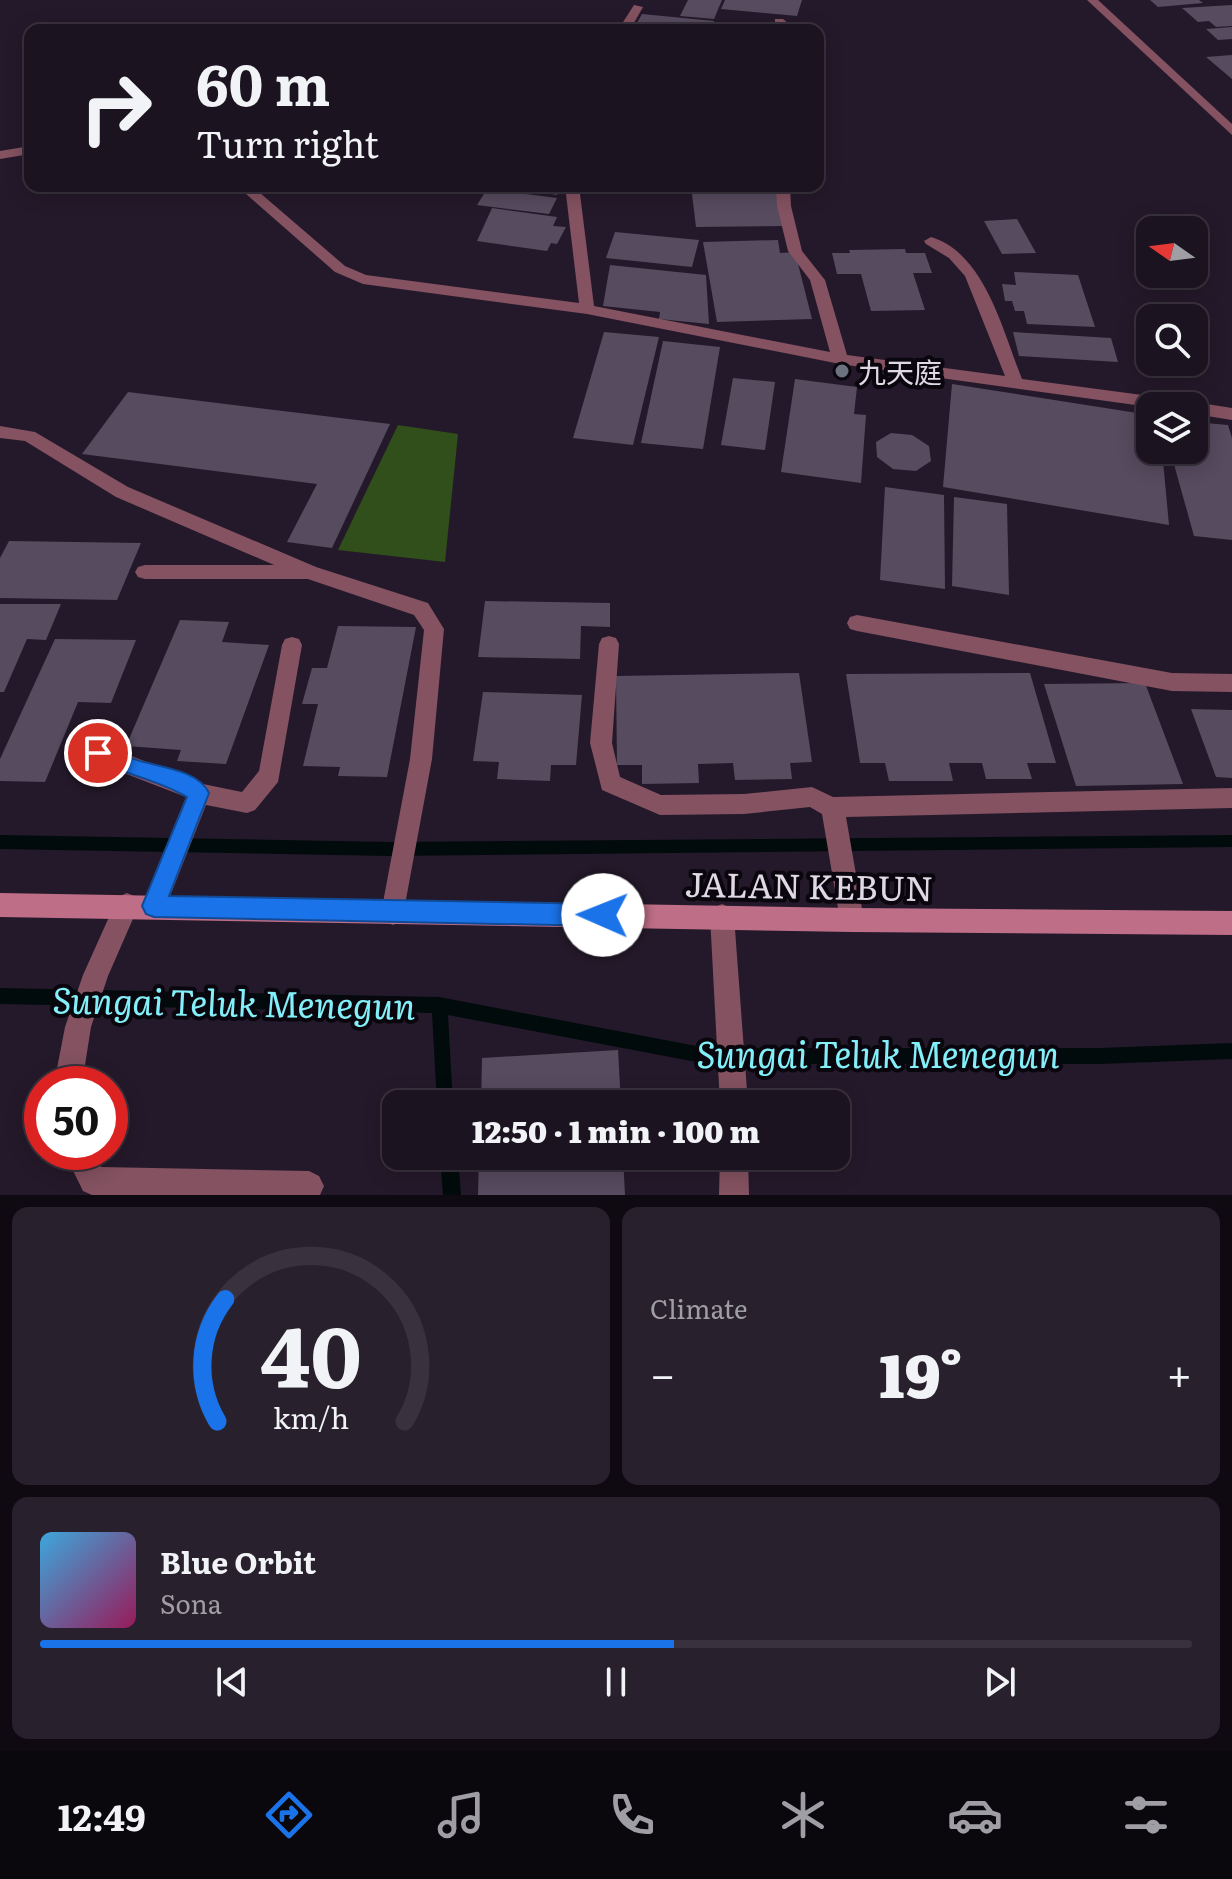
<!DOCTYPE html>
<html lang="en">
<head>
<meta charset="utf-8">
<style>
	:root { --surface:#1b1320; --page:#28202d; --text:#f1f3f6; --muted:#a09ea5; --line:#39323e; --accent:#1a73e8 }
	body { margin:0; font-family:Literata,"Noto Sans SC",serif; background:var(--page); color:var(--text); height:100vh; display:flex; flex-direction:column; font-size:30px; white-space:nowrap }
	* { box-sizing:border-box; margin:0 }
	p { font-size:26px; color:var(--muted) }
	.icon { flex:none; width:44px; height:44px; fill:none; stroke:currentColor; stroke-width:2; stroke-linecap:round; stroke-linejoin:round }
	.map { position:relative; height:1195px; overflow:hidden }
	.sheet { display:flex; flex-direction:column; gap:12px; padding:12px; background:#0f0a12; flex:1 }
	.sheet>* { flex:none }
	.hud { position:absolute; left:24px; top:24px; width:800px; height:168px; border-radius:16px; box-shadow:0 4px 20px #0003,0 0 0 2px var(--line); background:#1b1320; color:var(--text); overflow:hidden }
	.needle { width:52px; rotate:284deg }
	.buttons { position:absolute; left:1136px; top:216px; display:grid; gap:16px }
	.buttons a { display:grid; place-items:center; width:72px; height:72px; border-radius:16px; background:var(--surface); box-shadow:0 4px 20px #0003,0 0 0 2px var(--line); font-size:40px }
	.speed { position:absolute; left:24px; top:1066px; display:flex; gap:16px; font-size:40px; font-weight:700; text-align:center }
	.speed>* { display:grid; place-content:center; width:104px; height:104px; border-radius:50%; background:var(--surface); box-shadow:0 4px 20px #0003,0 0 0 2px var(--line); line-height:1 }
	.speed .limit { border:12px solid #d22; background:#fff; color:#111 }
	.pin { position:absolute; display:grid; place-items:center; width:68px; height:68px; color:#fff; margin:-34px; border:4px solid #fff; border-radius:50%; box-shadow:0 2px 8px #0007 }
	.me { position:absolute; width:88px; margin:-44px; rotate:271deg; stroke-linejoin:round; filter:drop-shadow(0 0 6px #0008) }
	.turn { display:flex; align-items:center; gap:28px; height:168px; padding:0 40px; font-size:36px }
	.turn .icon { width:104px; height:104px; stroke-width:2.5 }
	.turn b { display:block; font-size:56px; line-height:68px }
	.big { font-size:60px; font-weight:800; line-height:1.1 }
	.sheet .widget { flex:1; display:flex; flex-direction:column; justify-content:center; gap:12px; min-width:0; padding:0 28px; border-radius:16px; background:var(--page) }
	.sheet .dial { align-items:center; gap:0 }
	.dial svg { height:208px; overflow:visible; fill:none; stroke:var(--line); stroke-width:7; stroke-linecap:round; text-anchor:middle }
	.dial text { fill:var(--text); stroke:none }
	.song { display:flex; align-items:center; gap:24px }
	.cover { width:96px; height:96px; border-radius:12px; background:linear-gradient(135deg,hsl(200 70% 55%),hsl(330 70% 35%)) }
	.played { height:8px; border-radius:4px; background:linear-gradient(90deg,var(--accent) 55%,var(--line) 55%) }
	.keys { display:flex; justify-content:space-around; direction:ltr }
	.heat { display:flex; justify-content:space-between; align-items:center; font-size:44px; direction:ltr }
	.sheet .tiles { flex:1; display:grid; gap:12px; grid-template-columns:1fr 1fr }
	.widget:last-child { grid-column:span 2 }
	.trip { position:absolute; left:382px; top:1090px; width:468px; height:80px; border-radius:16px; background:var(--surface); box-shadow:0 4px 20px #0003,0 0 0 2px var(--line); font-weight:800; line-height:80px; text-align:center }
	.tab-bar { display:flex; height:128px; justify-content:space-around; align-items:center; background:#0b080d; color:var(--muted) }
	.tab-bar .icon { width:56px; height:56px }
	.tab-bar .current { color:var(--accent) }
	.tab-bar b { font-size:36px; color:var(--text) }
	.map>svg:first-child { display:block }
	.green { fill:#314f1a }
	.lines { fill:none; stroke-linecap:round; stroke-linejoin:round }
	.stream { fill:#020b0c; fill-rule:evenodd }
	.building { fill:#574b5f }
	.service { fill:#845261; fill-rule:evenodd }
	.minor { fill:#845261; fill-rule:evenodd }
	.tertiary { fill:#845261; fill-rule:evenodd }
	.secondary { fill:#bf6e87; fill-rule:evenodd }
	.route { fill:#1a73e8; stroke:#114b97; stroke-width:2 }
	.worship-dot { fill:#6b7280; stroke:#0a060d; stroke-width:3 }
	.labels { text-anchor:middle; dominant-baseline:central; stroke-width:8; stroke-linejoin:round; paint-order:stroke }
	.poi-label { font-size:28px; fill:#e0d9e5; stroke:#0a060d; text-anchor:start }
	.near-street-label { font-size:34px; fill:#e0d9e5; stroke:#0a060d }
	.near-water-label { font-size:36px; font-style:italic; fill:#83eff8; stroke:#0a060d }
</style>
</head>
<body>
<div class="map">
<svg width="1232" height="1195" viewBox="0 0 1232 1195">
	<rect width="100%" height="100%" fill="#24192a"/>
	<!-- green -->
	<polygon class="green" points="398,425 458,434 445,562 338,550"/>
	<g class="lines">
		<!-- stream -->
		<g class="stream">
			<polygon points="0,835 390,842 1232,835 1232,847 390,856 0,849"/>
			<polygon points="0,988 439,997 707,1048 1100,1048 1232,1043 1232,1059 1100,1064 707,1064 448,1015 453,1104 437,1104 432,1013 0,1004"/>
			<polygon points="440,1156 458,1156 461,1195 443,1195"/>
		</g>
	</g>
	<!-- building -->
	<g class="building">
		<polygon points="688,0 722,0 714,19 680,16"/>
		<polygon points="725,0 802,0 797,16 721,9"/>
		<polygon points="1150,0 1199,0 1203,3 1158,7"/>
		<polygon points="1232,5 1232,26 1216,27 1209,21 1198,22 1182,8"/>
		<polygon points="642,14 714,21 710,30 633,30"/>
		<polygon points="1232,27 1232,39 1218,40 1206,29"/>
		<polygon points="1232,55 1232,79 1206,57"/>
		<polygon points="505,186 562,186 557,195"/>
		<polygon points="691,186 777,186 786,226 696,227"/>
		<polygon points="487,189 557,198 549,214 477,205"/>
		<polygon points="492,208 557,217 553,226 566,227 557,244 551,243 547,251 477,241"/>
		<polygon points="1017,219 1036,253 1002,254 984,221"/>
		<polygon points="615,232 699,240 692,267 606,258"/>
		<polygon points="778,240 780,253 795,252 812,319 717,322 703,242"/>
		<polygon points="905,249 906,253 925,253 932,273 913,273 925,310 871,311 861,274 837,274 832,253 850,253 849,250"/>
		<polygon points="610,265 706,275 709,324 659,319 660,312 603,306"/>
		<polygon points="1014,272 1078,275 1095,327 1027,324 1024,311 1015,311 1012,301 1005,301 1002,284 1016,285"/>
		<polygon points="604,332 659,337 633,445 573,438"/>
		<polygon points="1013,332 1111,338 1118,362 1019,356"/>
		<polygon points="663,341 720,347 703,449 641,443"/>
		<polygon points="733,378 775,382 765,450 721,445"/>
		<polygon points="795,379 857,387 854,414 866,415 861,483 781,472"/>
		<polygon points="952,384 1150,415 1150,450 1162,450 1169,525 943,487"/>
		<polygon points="128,392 390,424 332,548 287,542 317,484 82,454"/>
		<polygon points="1194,422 1228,425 1232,438 1232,540 1194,536 1170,450 1194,450"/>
		<polygon points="891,433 912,435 929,446 931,461 916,471 893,469 877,457 876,442"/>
		<polygon points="885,487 944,495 945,589 880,580"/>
		<polygon points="954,497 1007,504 1009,595 952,586"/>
		<polygon points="9,541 141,543 117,600 0,598 0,558"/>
		<polygon points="485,601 610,603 610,627 581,626 580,659 478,657"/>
		<polygon points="0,604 61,604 46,640 27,639 4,692 0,692"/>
		<polygon points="180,620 229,622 222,642 269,645 226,764 177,761 181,750 126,746"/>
		<polygon points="338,626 416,627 387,777 338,776 340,767 303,766 318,704 302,704 312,668 327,668"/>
		<polygon points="55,639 136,640 111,703 78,702 45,782 0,781 0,759"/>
		<polygon points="799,673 812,762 790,763 792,779 735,780 733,763 698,764 699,783 642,784 642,765 617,765 616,676"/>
		<polygon points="1030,673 1056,763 1027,763 1032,779 986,779 982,763 949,763 953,781 889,781 885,763 860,763 846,674"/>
		<polygon points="1145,683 1183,784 1076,786 1044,684"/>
		<polygon points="483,692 582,695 576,765 551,765 550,781 497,779 499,762 473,761"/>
		<polygon points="1191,709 1232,710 1232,778 1216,777"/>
		<polygon points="618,1050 621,1104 481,1104 482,1058"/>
		<polygon points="479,1156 623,1156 625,1195 478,1195"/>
	</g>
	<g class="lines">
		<!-- service -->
		<g class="service">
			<polygon points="145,565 309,565 316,567 319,572 316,577 309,579 145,579 138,577 135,572 138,567"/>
			<polygon points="292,637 299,639 302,645 278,782 255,810 247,813 206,805 163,914 154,918 145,914 142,906 186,797 90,760 87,753 90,746 98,743 203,784 242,792 259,771 282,645 285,639"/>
			<polygon points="127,893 136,897 139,905 108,976 91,1027 82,1084 54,1084 65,1027 83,975 118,897"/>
			<polygon points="722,904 731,908 734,916 748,1104 720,1104 710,916 713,908"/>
			<polygon points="64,1152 93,1152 101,1167 309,1171 319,1176 324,1186 320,1195 92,1195 83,1191"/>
			<polygon points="720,1156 748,1156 749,1195 719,1195"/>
		</g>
		<!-- minor -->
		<g class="minor">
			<polygon points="634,5 643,7 630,30 618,30"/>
			<polygon points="775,19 783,19 796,30 783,30 775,23"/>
			<polygon points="30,146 30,154 0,159 0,151"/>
			<path d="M237 186H252L345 266 366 275 579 303 565 186H579L594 306 830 352 810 280 788 251 777 206 776 186H790L791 206 802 251 825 280 847 355 1005 376 965 276 949 258 926 244 924 241 931 237C985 253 1003 332 1022 379L1180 400 1188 405 1194 402 1232 408V420L1194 414V406L1150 407 840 364 587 314 363 284 335 272Z"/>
			<polygon points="0,426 35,432 128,487 316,567 428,603 444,629 432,759 402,921 393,925 384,921 381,913 410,759 424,630 414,615 302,577 116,497 25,441 0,438"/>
			<polygon points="857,615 1172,673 1232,674 1232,692 1172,691 857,631 850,629 847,623 850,617"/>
			<polygon points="609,636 616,638 619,644 612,743 620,777 661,795 744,794 812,787 833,797 1232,788 1232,808 846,817 864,920 861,928 852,932 843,928 840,920 822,814 810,807 744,814 660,815 602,790 590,743 599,644 602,638"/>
		</g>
		<!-- tertiary -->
		<polygon class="tertiary" points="1087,0 1098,0 1232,124 1232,135"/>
		<!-- secondary -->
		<polygon class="secondary" points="0,893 852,908 1232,911 1232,935 852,932 0,917"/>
	</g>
	<!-- route -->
	<path class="route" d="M98 745C112 750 126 757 140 761 161 767 199 771 209 793L169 896 603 904 611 907 614 915 611 923 603 926 154 917 146 914 142 906 187 797C157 780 123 773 91 760L88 753 91 747Z"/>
	<!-- markers -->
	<circle class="worship-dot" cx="842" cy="371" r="8"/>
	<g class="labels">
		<!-- poi labels -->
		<g class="poi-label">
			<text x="858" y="371">九天庭</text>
		</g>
		<!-- near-street labels -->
		<g class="near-street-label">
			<text transform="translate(809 884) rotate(1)">JALAN KEBUN</text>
		</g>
		<!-- near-water labels -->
		<g class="near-water-label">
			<text transform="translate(234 1001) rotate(1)">Sungai Teluk Menegun</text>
			<text x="878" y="1052">Sungai Teluk Menegun</text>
		</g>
	</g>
</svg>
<div class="buttons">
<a><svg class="needle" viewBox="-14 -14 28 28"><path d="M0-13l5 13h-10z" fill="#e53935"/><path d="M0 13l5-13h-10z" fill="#a09ea5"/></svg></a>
<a><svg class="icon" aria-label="search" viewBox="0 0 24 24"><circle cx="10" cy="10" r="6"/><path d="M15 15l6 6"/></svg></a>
<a><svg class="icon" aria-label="layers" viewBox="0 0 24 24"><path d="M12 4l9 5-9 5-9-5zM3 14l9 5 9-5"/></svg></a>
</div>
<div class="speed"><div class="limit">50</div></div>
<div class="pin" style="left:98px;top:753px;background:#d93025"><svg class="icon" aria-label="arrive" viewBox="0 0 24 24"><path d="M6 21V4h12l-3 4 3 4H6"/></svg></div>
<svg class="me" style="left:603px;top:915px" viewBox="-20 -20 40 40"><circle r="19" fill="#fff"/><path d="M0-13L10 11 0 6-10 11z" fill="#1a73e8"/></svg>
<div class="trip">12:50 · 1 min · 100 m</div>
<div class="hud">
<div class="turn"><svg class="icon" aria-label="right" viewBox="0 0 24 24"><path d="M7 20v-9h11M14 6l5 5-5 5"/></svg><div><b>60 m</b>Turn right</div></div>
</div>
</div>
<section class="sheet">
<div class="tiles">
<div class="widget dial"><svg viewBox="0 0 100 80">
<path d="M14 69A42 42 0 1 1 86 69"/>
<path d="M14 69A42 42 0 0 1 17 22" stroke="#1a73e8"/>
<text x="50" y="56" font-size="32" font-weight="700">40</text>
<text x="50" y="72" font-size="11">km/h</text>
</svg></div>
<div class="widget"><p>Climate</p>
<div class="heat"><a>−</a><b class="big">19°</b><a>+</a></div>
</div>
<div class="widget">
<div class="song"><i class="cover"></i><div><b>Blue Orbit</b><p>Sona</p></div></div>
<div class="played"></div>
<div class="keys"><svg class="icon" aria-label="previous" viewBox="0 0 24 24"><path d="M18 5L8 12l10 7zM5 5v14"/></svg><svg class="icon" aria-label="pause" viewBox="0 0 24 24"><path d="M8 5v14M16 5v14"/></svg><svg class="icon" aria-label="next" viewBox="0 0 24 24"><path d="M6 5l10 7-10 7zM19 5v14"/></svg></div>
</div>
</div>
</section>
<nav class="tab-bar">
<b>12:49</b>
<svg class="icon current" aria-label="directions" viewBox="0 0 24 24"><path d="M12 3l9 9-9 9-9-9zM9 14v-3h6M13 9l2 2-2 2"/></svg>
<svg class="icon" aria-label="music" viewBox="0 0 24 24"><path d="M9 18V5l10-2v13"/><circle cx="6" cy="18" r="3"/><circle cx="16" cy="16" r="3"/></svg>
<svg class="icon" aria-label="phone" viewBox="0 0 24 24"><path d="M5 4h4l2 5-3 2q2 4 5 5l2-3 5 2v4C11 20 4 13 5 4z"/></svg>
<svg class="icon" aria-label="climate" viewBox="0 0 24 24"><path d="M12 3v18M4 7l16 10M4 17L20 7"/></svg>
<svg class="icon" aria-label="car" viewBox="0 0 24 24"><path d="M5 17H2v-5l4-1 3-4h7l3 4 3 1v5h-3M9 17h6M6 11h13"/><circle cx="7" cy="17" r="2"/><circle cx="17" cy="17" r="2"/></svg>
<svg class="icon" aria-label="filters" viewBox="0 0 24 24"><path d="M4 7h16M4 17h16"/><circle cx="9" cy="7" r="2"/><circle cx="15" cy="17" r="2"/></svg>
</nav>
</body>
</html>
